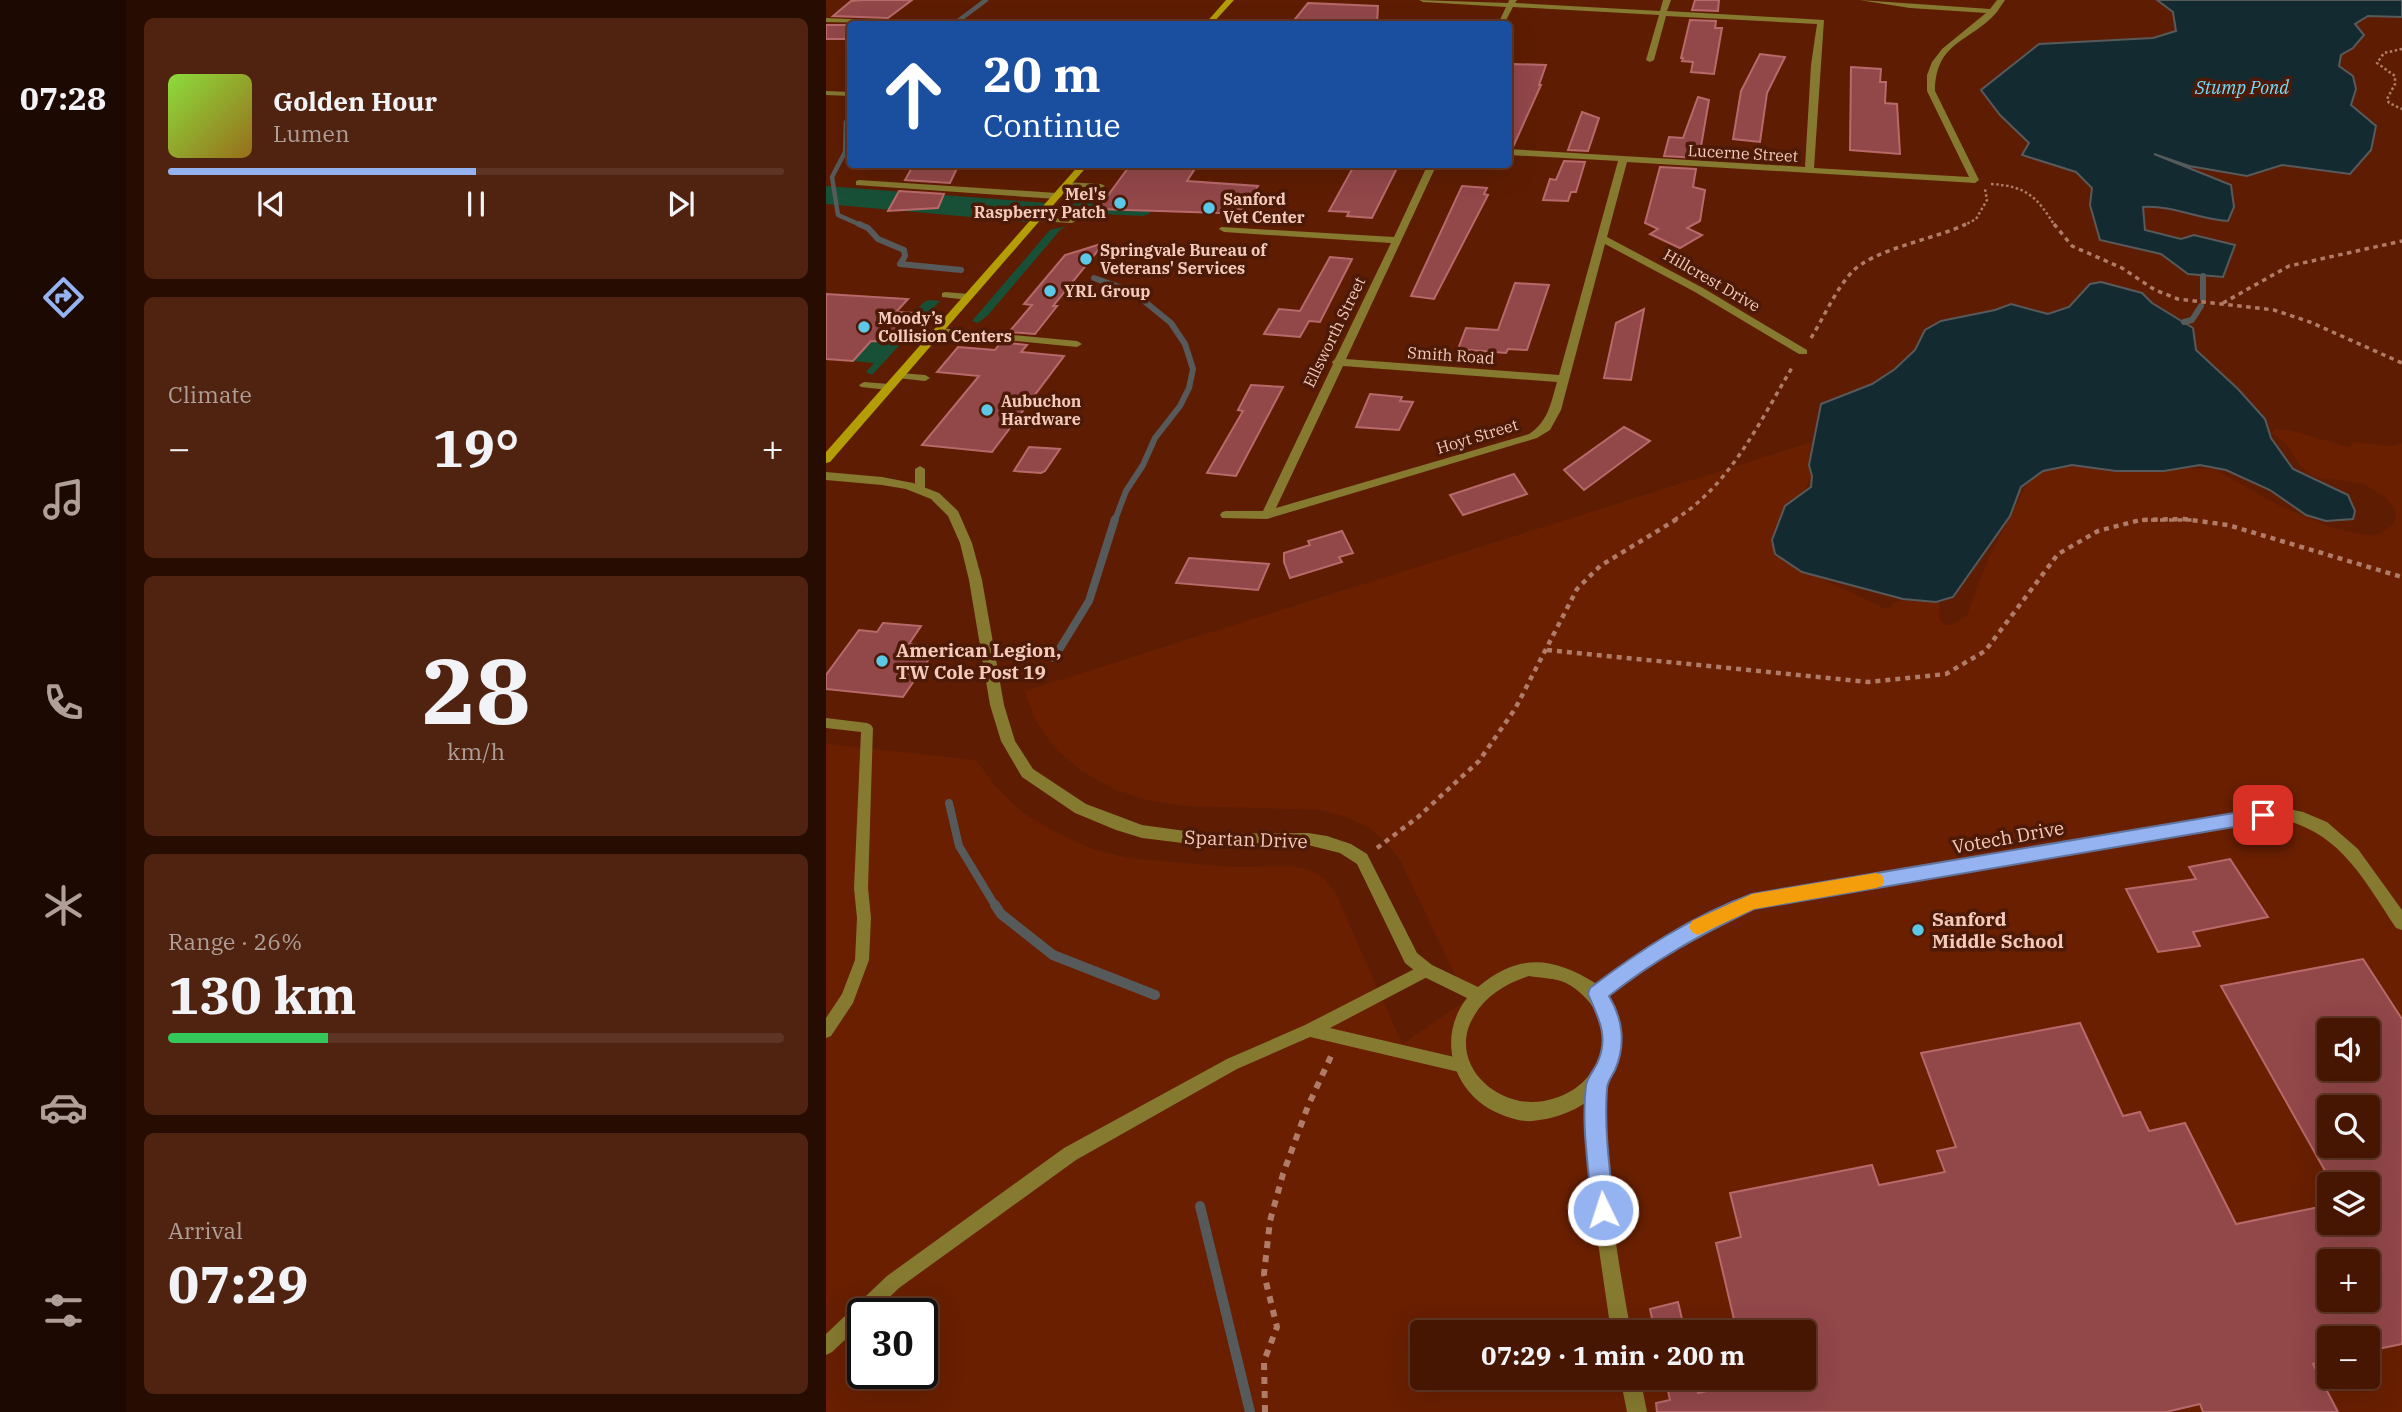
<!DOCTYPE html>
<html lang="en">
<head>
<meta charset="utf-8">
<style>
	:root { --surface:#461602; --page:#502311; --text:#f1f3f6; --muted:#b09f99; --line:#5e3524; --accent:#95b2f1 }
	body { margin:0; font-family:"IBM Plex Serif",serif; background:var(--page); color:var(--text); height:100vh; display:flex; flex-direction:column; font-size:26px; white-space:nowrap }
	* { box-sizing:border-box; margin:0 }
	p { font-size:23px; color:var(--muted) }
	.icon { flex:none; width:38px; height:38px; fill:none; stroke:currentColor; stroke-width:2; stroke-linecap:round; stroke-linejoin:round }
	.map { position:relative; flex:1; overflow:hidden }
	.details { display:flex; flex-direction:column; gap:18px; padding:18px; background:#260c01; width:700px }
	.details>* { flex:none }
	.banner { position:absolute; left:21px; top:21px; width:665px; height:147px; border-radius:7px; box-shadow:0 7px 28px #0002,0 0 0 2px var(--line); background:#1a4fa0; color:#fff; overflow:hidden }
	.buttons { position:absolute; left:1491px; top:1018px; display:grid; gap:14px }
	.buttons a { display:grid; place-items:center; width:63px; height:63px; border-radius:7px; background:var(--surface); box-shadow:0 7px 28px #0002,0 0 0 2px var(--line); font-size:35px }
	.speed { position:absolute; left:21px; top:1298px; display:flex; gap:14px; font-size:35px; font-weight:700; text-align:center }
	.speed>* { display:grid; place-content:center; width:91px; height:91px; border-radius:50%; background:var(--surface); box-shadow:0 7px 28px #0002,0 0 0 2px var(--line); line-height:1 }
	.speed .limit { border:4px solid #111; border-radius:10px; background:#fff; color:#111 }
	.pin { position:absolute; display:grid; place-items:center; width:60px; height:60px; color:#fff; margin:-30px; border-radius:14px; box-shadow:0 4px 10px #0006 }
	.me { position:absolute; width:77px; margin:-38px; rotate:356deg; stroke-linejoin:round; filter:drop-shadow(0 0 5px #0008) }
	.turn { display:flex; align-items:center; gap:24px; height:147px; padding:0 21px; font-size:32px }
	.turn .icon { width:91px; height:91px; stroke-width:2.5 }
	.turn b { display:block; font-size:49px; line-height:60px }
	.big { font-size:52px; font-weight:800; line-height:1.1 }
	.details .widget { flex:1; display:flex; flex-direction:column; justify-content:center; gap:10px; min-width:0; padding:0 24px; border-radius:10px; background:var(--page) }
	.details .dial { align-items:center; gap:0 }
	.dial b { font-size:91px; line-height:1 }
	.song { display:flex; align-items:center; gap:21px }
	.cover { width:84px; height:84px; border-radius:10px; background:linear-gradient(135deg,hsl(90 70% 55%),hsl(40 70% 35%)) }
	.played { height:7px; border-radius:4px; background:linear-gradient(90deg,var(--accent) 50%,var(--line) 50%) }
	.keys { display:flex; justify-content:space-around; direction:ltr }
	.heat { display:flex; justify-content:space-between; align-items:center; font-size:38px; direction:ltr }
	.charge { height:10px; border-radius:5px; background:linear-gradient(90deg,#34c759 26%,var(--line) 0) }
	.trip { position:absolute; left:584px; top:1320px; width:406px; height:70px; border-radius:7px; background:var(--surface); box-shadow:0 7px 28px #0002,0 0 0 2px var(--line); font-weight:800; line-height:70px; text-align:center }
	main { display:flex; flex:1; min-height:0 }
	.dock { display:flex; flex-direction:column; width:126px; justify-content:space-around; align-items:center; background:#1c0901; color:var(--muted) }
	.dock .icon { width:49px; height:49px }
	.dock .current { color:var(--accent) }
	.dock b { font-size:32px; color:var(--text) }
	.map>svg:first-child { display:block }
	.built { fill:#691f00; fill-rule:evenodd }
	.green { fill:#175036 }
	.water { fill:#142a31; stroke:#575a5b; stroke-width:2 }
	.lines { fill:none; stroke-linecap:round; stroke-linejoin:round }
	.stream-far3 { stroke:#575a5b; stroke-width:4.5 }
	.stream-far2 { stroke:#575a5b; stroke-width:6 }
	.stream-far1 { stroke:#575a5b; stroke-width:8 }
	.stream { stroke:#575a5b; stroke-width:10 }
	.building { fill:#924749; stroke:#b8696a; stroke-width:2; fill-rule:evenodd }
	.path-far3 { stroke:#b07c68; stroke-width:2.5; stroke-dasharray:2.5 2.5; stroke-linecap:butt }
	.path-far2 { stroke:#b07c68; stroke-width:3.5; stroke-dasharray:4.5 4.5; stroke-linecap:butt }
	.path-far1 { stroke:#b07c68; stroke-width:4.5; stroke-dasharray:5 5; stroke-linecap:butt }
	.path { stroke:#b07c68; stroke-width:6; stroke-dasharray:7 7; stroke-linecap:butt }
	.lane { fill:#867930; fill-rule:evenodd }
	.street { fill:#867930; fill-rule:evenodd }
	.secondary { fill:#b39e07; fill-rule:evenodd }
	.route { fill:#95b2f1; stroke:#61749d; stroke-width:2 }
	.slow { fill:#f59e0b }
	.poi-dot { fill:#5bc8e7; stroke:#4c1a07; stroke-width:2.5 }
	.labels { text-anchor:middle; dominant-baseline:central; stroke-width:7; stroke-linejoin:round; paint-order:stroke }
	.far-street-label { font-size:16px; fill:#f3cabc; stroke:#4c1a07 }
	.far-poi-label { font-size:16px; font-weight:bold; fill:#f3cabc; stroke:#4c1a07; text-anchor:start }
	.far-water-label { font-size:18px; font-style:italic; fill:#72defe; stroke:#4c1a07 }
	.poi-label { font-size:19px; font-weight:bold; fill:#f3cabc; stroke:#4c1a07; text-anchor:start }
	.street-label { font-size:19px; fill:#f3cabc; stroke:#4c1a07 }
</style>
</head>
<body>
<main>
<nav class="dock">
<b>07:28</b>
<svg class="icon current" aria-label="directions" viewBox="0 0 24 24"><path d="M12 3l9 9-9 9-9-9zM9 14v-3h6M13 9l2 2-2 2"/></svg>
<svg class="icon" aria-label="music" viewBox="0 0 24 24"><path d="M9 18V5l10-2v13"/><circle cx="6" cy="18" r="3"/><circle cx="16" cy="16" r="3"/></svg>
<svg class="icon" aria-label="phone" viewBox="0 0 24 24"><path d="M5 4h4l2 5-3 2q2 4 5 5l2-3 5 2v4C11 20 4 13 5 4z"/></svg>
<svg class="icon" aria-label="climate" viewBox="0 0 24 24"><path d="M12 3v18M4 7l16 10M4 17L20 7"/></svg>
<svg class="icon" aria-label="car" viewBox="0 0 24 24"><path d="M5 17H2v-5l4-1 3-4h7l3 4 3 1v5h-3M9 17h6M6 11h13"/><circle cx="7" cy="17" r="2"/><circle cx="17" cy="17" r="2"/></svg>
<svg class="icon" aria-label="filters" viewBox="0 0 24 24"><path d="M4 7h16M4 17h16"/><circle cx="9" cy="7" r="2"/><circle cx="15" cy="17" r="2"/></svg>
</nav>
<section class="details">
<div class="widget">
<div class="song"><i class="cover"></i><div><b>Golden Hour</b><p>Lumen</p></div></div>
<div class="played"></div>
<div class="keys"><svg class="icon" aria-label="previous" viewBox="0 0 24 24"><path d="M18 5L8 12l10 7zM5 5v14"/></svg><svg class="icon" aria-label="pause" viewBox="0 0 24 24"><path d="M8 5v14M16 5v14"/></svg><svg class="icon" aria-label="next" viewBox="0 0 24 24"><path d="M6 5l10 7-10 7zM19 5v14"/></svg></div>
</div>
<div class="widget"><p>Climate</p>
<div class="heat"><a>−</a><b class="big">19°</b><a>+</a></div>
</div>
<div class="widget dial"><b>28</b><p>km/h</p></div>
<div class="widget"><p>Range · 26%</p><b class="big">130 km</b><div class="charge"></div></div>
<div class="widget"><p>Arrival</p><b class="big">07:29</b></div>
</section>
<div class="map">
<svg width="1576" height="1412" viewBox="0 0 1576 1412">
	<rect width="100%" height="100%" fill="#5e1d03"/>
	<!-- built -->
	<path class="built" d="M1448 429 1464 430 1522 447 1526 445 1525 442 1566 446 1576 443V1412H0V744L150 760 170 787 196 812 229 832 267 849 302 858 407 867 465 866 484 870 499 879 509 892 576 1044 641 1000 574 860 561 843 543 828 521 817 494 810 360 806 324 801 288 789 254 770 228 747 209 720 199 691 989 441 988 463 984 480 979 489 961 507 986 574 1060 609 1072 601 1100 597 1108 600 1114 603 1113 619 1120 625H1126L1141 615 1162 559 1204 479 1210 471 1233 466 1388 469 1458 508 1510 529 1542 535 1552 534 1568 524 1570 511 1559 497 1538 484 1489 477 1475 467 1461 445 1446 433ZM1503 1031H1542V1069H1503ZM1503 1108H1542V1146H1503ZM1503 1185H1542V1223H1503ZM1503 1262H1542V1300H1503ZM37 1314H96V1374H37ZM597 1332H978V1377H597ZM1503 1339H1542V1377H1503Z"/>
	<!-- green -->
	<g class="green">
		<polygon points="0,186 220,203 201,222 0,204"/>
		<polygon points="303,192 333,197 323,214 317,216 253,213 250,215 240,212 256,193"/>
		<polygon points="241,226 235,229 162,315 152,323 146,321 224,230"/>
		<polygon points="103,300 114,301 46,375 40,372 48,363 27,361 45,341 63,342 98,302"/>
	</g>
	<!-- water -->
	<g class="water">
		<path d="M1331 0H1576V17L1542 16 1529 24 1538 35 1527 48 1515 55 1513 66 1527 76 1530 89 1525 105 1550 126 1545 150 1524 174 1456 165 1421 176 1363 166 1328 154 1405 185 1408 207 1402 221C1371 219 1347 205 1317 207L1319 230 1355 239 1368 235 1409 245 1397 277 1362 274 1335 254 1274 240 1264 205 1266 188 1250 172 1196 155 1203 143 1174 115 1155 90 1213 44 1327 38 1350 31 1347 12Z"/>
		<polygon points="1275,282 1316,293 1326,303 1367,328 1370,350 1412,389 1439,419 1445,438 1467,469 1522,495 1529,511 1527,519 1500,521 1480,515 1444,490 1400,470 1374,465 1338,471 1290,471 1246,465 1217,471 1195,487 1184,516 1127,597 1110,602 1077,599 976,572 949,554 946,540 959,506 985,487 986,476 983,465 995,404 1046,384 1069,369 1089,350 1099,330 1115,321 1169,310 1185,304 1222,314 1243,307 1264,284"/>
	</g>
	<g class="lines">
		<!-- stream-far3 -->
		<g class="stream-far3">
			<polyline points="132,21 160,0"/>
			<polyline points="24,116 20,122 19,152 6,177 12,215 37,226"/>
		</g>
		<!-- stream-far2 -->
		<g class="stream-far2">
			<polyline points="33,224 42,228 52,239 78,250 79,256 74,264 135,270"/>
			<polyline points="1377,276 1377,299"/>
			<polyline points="268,278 307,292 345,323 359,344 367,369 363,388 354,406 329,438 317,465 300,491 289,520"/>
			<polyline points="1358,322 1366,320 1375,306"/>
		</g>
		<!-- stream-far1 -->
		<g class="stream-far1">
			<polyline points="228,658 263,601 289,519"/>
			<polyline points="123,803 133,846 170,907"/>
		</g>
		<!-- stream -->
		<g class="stream">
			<polyline points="169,905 175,914 227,955 329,995"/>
			<polyline points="374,1206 424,1412"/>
		</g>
	</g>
	<!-- building -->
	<g class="building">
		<polygon points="36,0 86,0 62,18 7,16 25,1"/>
		<polygon points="869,0 893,0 892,11 866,10"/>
		<polygon points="482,3 552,6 551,24 465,24"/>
		<polygon points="864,20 890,21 889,28 896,28 888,74 865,72 867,62 856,61 857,58 855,58"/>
		<rect x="0" y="25" width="24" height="14"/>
		<polygon points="934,54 959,57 941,93 934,142 907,139 915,91"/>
		<polygon points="687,64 720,65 713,85 715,85 687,147 682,146 682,75"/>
		<polygon points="1025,67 1055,69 1054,82 1060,82 1059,103 1071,104 1074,154 1024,150"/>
		<polygon points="872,97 883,100 873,158 838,156 843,137 857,138"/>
		<polygon points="756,112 773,118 762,151 742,150"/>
		<polygon points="738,161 759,162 750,192 745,192 742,201 717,200 724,179 730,180"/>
		<polygon points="88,164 133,164 124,183 79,180"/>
		<polygon points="305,164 372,164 361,181 432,186 418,209 399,208 395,213 272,209"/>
		<polygon points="529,164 573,164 546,218 521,216 523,212 503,211"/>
		<polygon points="834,167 870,169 867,187 879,190 874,221 861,228 876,235 854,248 824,234 832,229 819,223"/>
		<polygon points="636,186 661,188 658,194 662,195 608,299 585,296"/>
		<polygon points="73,191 118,194 112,208 62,211"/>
		<polygon points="278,243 227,306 231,306 209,334 183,332 206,305 198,304 239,255"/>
		<polygon points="504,257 526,259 494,322 483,321 474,337 438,334 453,309 474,311"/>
		<polygon points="689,283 723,285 701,350 682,349 680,353 632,349 640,328 672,330"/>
		<polygon points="0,294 82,299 70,312 88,313 63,342 45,341 27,361 0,359"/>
		<polygon points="818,309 805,380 778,378 790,323"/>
		<polygon points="175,342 201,345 195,352 238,356 166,452 96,445 153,376 111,372 132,347 169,350"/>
		<polygon points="425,385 457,387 410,476 381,473 417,411 412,410"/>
		<polygon points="544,394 576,397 574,401 587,402 573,430 530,427"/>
		<polygon points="798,427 824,441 758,490 738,470"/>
		<polygon points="203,447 234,449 219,471 215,473 188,471"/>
		<polygon points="688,474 701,494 637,515 624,495"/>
		<polygon points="516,531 527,553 513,557 516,562 464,578 458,562 458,553 484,545 482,541"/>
		<polygon points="363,558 443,564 432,590 350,583"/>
		<polygon points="57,623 95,626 83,644 111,647 77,697 0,689 0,675 33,630 51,632"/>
		<polygon points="1404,859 1442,917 1367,932 1374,946 1332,952 1300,889 1370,879 1363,867"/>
		<path d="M1537 959 1576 1019V1344L1542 1351V1339H1503V1360L1487 1364 1512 1412H1377L1374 1404 1340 1412H831L830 1403 844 1400 839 1377H869L872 1393 923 1382 922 1377H978V1332H911L890 1243 915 1237 904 1193 1046 1165 1053 1185 1119 1172 1111 1151 1130 1147 1095 1053 1254 1023 1297 1116 1314 1112 1323 1131 1359 1123 1410 1224 1503 1205V1223H1542V1185H1507L1395 986ZM1503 1031H1542V1069H1503ZM1503 1108H1542V1146H1503ZM1503 1262H1542V1300H1503Z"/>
		<polygon points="852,1302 859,1332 829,1332 824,1309"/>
	</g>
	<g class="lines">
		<!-- path-far3 -->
		<g class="path-far3">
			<polyline points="1576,49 1558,53 1551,63 1569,76 1569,84 1561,99 1563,103 1576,109"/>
			<path d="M1165 184C1201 186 1211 197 1229 226"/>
			<polyline points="1137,226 1150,219 1161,200 1159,189"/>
		</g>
		<!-- path-far2 -->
		<g class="path-far2">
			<polyline points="1228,224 1246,246 1296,268 1329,290 1352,299 1448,310 1484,322 1576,363"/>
			<polyline points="1397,303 1463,266 1576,241"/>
			<path d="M985 338C998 317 1009 291 1025 273 1046 249 1110 239 1140 224"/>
			<path d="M848 520C904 486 934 421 967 366"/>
			<polyline points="1316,520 1366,520"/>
		</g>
		<!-- path-far1 -->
		<g class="path-far1">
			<polyline points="721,650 1043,682 1120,674 1159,651 1232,554 1272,531 1314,520 1358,519 1402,525 1576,577"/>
			<polyline points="551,848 592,817 653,761 689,709 751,589 774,566 851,519"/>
		</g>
		<!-- path -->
		<polyline class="path" points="439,1412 438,1361 451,1327 438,1274 444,1221 457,1174 482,1106 506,1054"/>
		<!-- lane -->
		<g class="lane">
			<polygon points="239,182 275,184 279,186 275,188 242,186 238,184"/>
			<polygon points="208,217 246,219 250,221 246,223 211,221 207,219"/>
			<polygon points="119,292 143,294 147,297 143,300 116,297 116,293"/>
			<polygon points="74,373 99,375 104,378 99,381 71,378 71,374"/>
			<polygon points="38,382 63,384 68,387 63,390 35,387 33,385"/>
			<polygon points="94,466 99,469 99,490 94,493 89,490 89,469"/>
			<polygon points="0,718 41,723 45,725 47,728 42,888 45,918 43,960 27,1003 5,1036 0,1038 0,1018 16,994 29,960 31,918 28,888 35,732 0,728"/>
			<polygon points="600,963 605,965 607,970 605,975 504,1028 637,1059 642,1061 645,1066 642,1071 637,1073 484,1037 411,1069 250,1160 73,1288 46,1314 37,1314 37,1323 6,1352 0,1355 0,1334 61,1276 238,1148 401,1059 479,1025"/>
		</g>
		<!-- street -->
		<g class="street">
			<path d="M593 0 682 3 683 0H691L689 3 834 11 837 0H845L841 11 998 20 988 168 1143 177 1101 91V75L1106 62 1116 49 1160 13 1084 8 1033 0 1164 9 1171 0H1179C1176 4 1172 11 1170 13 1143 43 1110 41 1109 91L1153 180 1149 183 801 162 781 237 877 288 981 350V354H973L869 292 779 244 735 410 724 430 711 438 441 519 396 518 394 515 396 512 400 511H437L507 364 506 362 509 359 565 243 398 232 393 229 395 227 568 237 602 164H611L520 359 733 375 792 161 682 155V149L979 167 985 65 991 24 840 16 828 60 824 62 820 60 833 15 687 7 678 24H672L680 7 597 2ZM517 366 731 382C725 403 722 422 703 434L450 508Z"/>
			<polygon points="0,18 93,22 97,24 0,22"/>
			<polygon points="0,91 24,92 24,96 0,95"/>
			<polygon points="33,180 231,193 236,196 231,199 30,185 30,181"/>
			<polygon points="113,328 251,341 256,344 251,347 109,333 108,331"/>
			<path d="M0 472 56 477 87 483 113 493 132 511 146 543 156 580 178 705 189 741 207 769 260 804 316 825 381 834 482 833 501 836 525 844 541 854 591 953 606 965 652 987C694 952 727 957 771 984L840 938 926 895 1455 807 1477 812 1501 822 1532 849 1576 910V930L1570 928C1538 880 1515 833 1455 819L928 909C876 933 827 962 780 997 795 1019 798 1043 788 1068 786 1075 780 1079 780 1087 777 1169 790 1252 805 1332H785L767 1208 762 1101C745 1113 727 1119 706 1121 696 1122 684 1118 674 1114 628 1095 609 1039 641 998L594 975 579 963 531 864 514 853 482 845 381 846 316 838 290 830 249 813 196 777 175 741 164 705 143 580 134 543 122 516 105 499 80 489 56 485 0 480ZM703 976C714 978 729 978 740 983 769 998 790 1036 769 1067 756 1087 741 1096 718 1101 670 1110 620 1062 648 1016 660 995 681 983 703 976Z"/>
			<polygon points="794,1377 814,1377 821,1412 801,1412"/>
		</g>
		<!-- secondary -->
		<g class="secondary">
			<polygon points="400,0 408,0 386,24 379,24"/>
			<polygon points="254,164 263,164 4,462 0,463 0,452"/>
		</g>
	</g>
	<!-- route -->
	<path class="route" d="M1437 808 1443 810 1445 815 1443 820 1437 822 928 909C874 935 830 959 783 996 797 1019 800 1045 789 1070 786 1076 781 1082 781 1089 778 1129 784 1170 788 1210L784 1217 777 1220 769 1217 766 1210C763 1169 755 1126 760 1085 762 1076 769 1069 772 1061 783 1036 772 1017 762 994L764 988C814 950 866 916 926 894Z"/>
	<!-- slow -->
	<polygon class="slow" points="1050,873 1056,875 1058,881 1056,886 1050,888 928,909 872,935 866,932 863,927 866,921 926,894"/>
	<!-- markers -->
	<g class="poi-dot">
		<circle cx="294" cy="203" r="7"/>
		<circle cx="383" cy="208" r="7"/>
		<circle cx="260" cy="259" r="7"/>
		<circle cx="224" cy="291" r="7"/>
		<circle cx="38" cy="327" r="7"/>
		<circle cx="161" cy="410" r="7"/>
		<circle cx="56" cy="661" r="7"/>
		<circle cx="1092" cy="930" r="7"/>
	</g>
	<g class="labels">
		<!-- far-street labels -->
		<g class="far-street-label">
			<text transform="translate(917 153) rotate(3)">Lucerne Street</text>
			<text transform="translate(886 280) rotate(30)">Hillcrest Drive</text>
			<text transform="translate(508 332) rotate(-64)">Ellsworth Street</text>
			<text transform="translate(625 355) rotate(4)">Smith Road</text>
			<text transform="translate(651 436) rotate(-17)">Hoyt Street</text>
		</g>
		<!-- far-poi labels -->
		<g class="far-poi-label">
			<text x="280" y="194" text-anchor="end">Mel's<tspan x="280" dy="18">Raspberry Patch</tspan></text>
			<text x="397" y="199">Sanford<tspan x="397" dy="18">Vet Center</tspan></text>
			<text x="274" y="250">Springvale Bureau of<tspan x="274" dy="18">Veterans' Services</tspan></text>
			<text x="238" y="291">YRL Group</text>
			<text x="52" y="318">Moody’s<tspan x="52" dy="18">Collision Centers</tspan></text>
			<text x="175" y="401">Aubuchon<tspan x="175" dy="18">Hardware</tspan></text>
		</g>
		<!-- far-water labels -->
		<g class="far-water-label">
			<text x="1416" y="87">Stump Pond</text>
		</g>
		<!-- poi labels -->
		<g class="poi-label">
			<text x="70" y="650">American Legion,<tspan x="70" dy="22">TW Cole Post 19</tspan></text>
			<text x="1106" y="919">Sanford<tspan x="1106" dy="22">Middle School</tspan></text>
		</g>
		<!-- street labels -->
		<g class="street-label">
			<text transform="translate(1182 837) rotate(-10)">Votech Drive</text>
			<text transform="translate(420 839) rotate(2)">Spartan Drive</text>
		</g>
	</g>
</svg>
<div class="buttons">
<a><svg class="icon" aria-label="sound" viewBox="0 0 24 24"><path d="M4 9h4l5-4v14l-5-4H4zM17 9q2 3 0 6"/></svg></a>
<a><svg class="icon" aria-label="search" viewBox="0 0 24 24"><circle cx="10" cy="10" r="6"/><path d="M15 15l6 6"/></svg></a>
<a><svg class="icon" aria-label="layers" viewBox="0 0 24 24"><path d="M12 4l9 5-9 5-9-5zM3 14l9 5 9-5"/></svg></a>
<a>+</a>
<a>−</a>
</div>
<div class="speed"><div class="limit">30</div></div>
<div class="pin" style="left:1437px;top:815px;background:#d93025"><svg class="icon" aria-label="arrive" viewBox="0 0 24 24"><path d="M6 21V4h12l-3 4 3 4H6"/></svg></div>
<svg class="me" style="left:777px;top:1210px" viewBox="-20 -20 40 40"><circle r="17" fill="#95b2f1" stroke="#fff" stroke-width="3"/><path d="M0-11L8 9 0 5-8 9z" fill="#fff"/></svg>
<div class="trip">07:29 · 1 min · 200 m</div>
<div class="banner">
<div class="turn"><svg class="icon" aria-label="ahead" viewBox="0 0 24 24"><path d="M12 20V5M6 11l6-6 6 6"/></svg><div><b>20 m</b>Continue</div></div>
</div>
</div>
</main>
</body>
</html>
